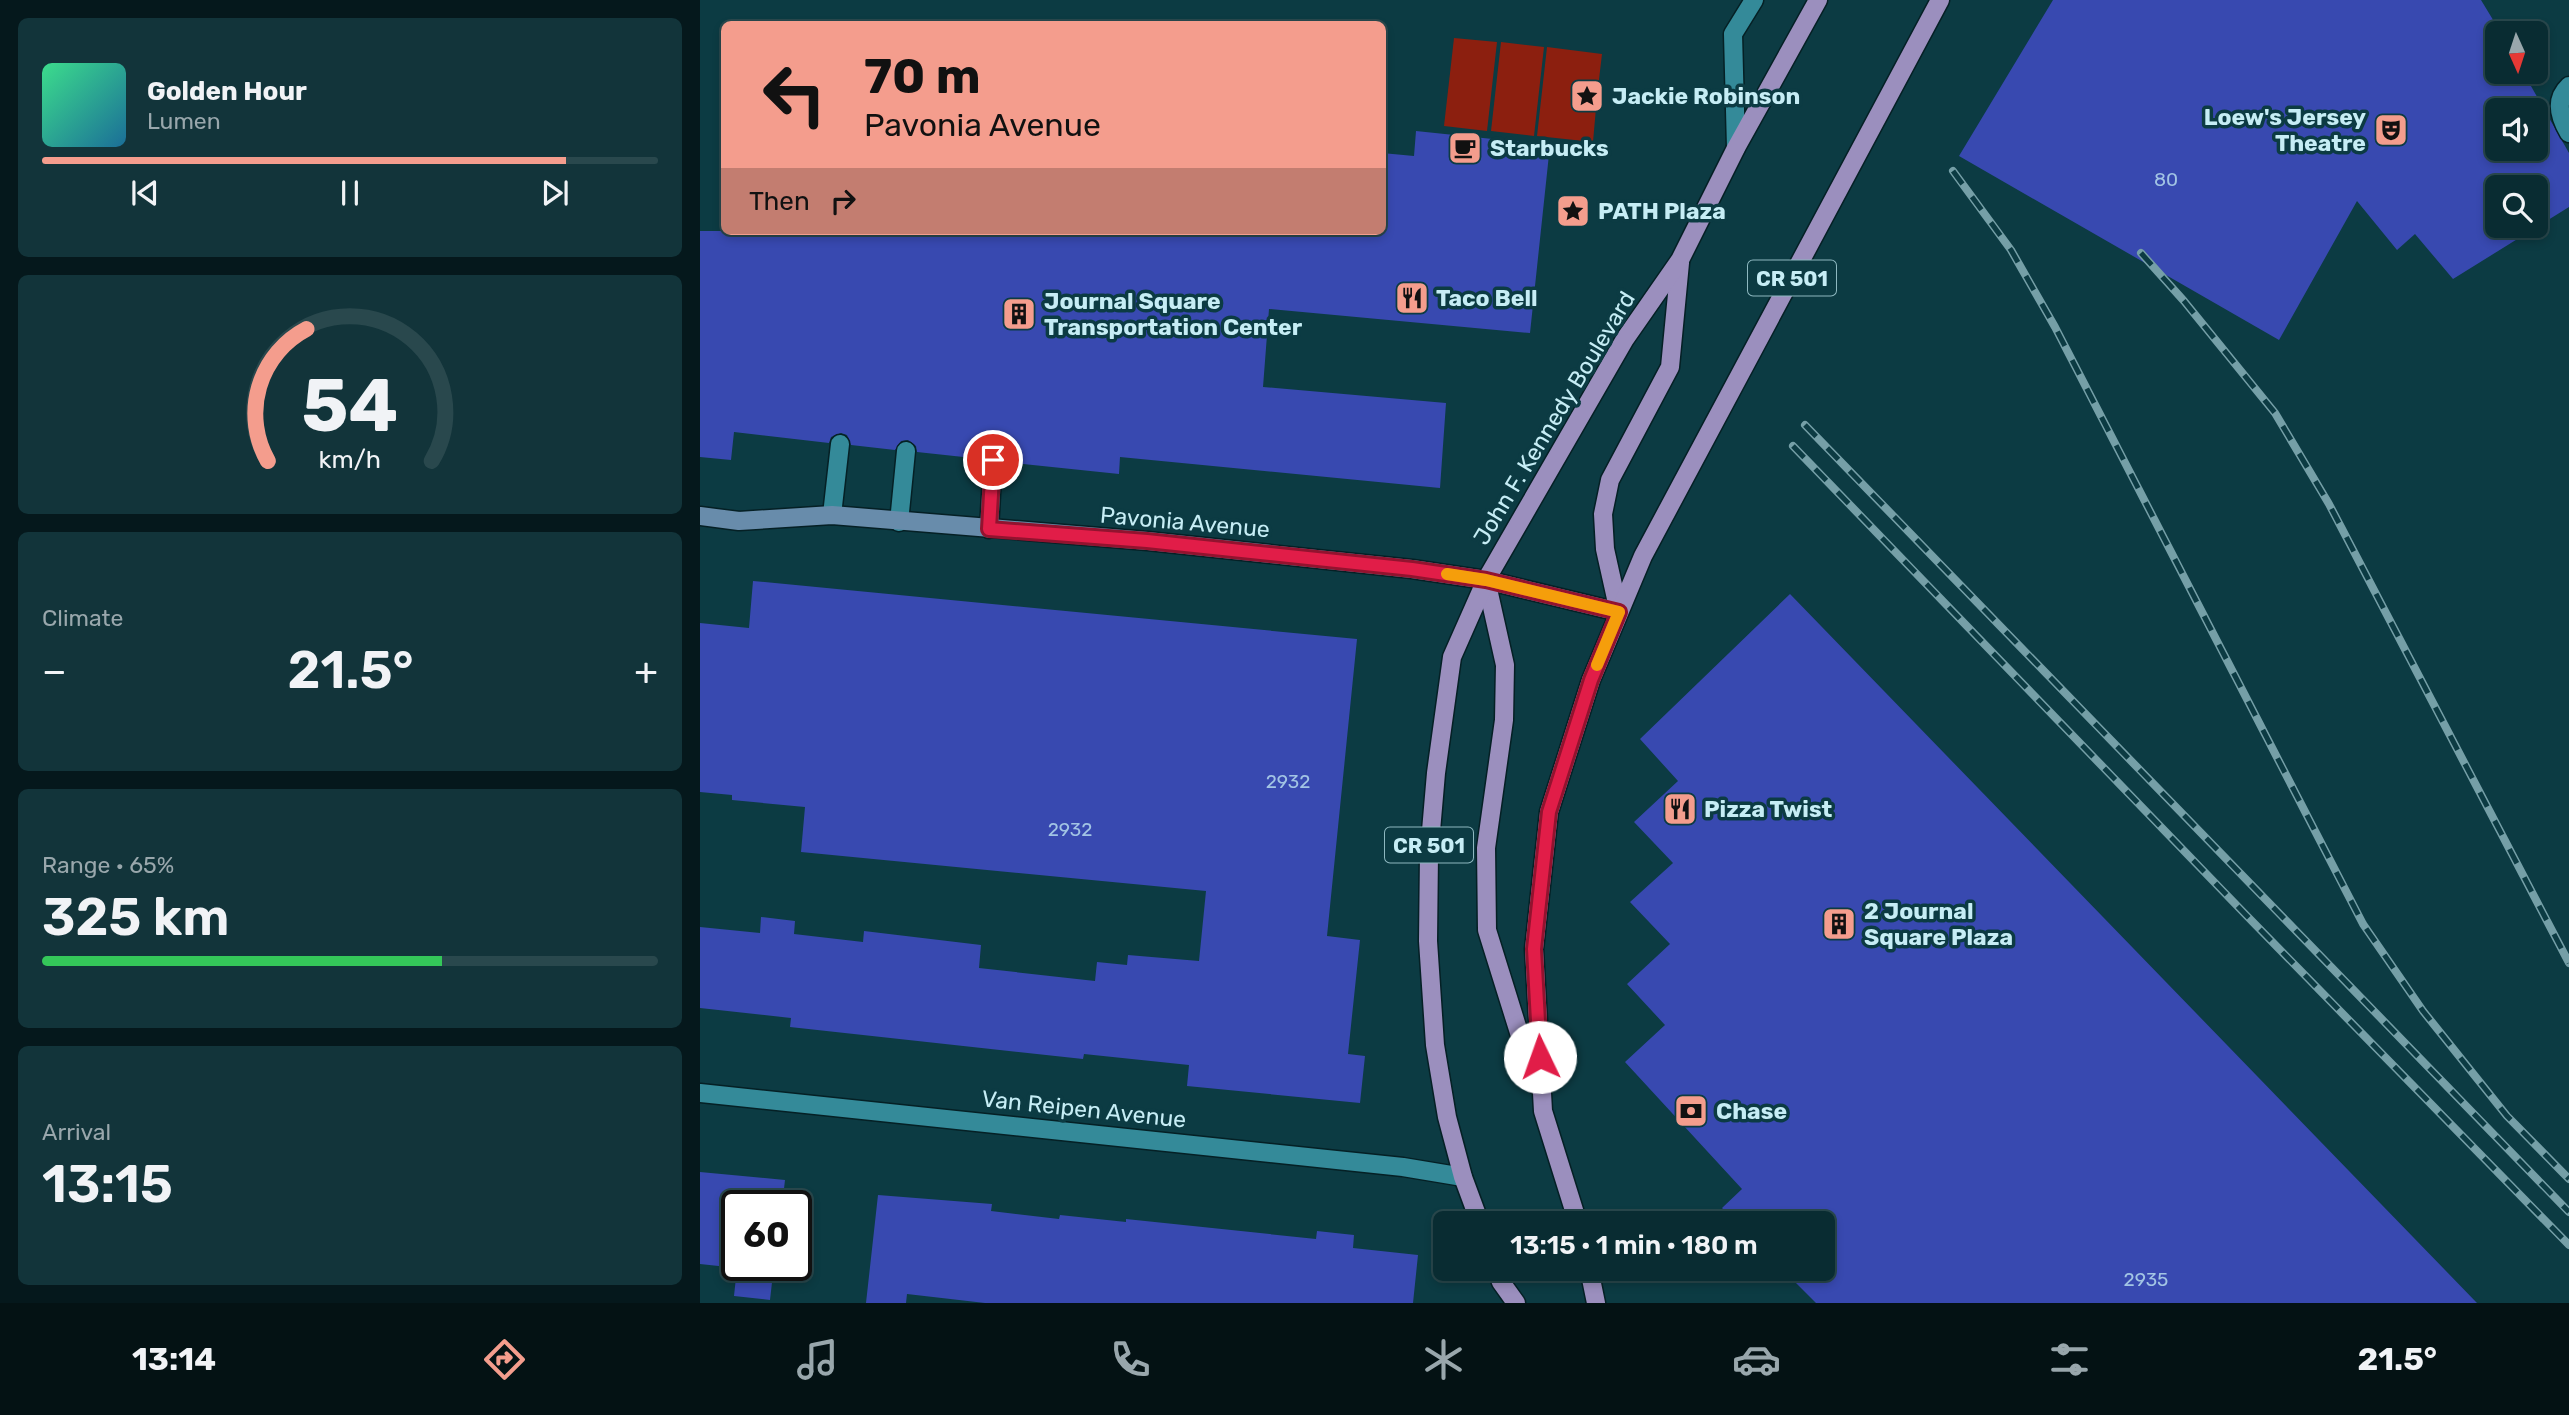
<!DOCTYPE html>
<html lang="en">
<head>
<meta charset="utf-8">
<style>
	:root { --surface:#092c32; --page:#12343a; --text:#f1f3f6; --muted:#99a7ac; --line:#29484d; --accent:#f49d8d }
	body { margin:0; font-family:Rubik,sans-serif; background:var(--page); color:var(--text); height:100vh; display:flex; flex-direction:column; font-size:26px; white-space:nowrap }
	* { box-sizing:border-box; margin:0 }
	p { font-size:23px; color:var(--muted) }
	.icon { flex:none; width:38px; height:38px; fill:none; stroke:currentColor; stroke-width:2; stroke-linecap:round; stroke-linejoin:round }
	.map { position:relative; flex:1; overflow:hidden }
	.side { display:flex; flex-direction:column; gap:18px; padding:18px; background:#05181c; width:700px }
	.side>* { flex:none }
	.guide { position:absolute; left:21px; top:21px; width:665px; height:214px; border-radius:10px; box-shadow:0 4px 10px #0003,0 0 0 2px var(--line); background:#f49d8d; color:#111; overflow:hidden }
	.needle { width:46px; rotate:177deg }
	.tools { position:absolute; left:1785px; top:21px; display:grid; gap:14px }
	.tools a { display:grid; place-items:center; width:63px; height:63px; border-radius:10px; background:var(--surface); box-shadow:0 4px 10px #0003,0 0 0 2px var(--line); font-size:35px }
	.speed { position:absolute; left:21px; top:1190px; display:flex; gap:14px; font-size:35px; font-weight:700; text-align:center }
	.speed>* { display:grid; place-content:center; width:91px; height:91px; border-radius:50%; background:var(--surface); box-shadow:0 4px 10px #0003,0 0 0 2px var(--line); line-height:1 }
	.speed .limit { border:4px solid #111; border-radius:10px; background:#fff; color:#111 }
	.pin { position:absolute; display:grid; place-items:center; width:60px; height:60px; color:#fff; margin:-30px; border:4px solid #fff; border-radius:50%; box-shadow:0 2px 7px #0007 }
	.me { position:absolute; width:77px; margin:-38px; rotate:357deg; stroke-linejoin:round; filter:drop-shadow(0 0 5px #0008) }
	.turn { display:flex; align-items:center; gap:24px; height:147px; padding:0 28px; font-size:32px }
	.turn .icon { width:91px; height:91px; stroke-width:2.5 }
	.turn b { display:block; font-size:49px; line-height:60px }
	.then { display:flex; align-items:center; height:66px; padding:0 28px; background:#0003; gap:14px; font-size:26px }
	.big { font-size:52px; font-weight:600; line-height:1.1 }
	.side .tile { flex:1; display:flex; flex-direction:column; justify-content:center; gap:10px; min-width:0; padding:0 24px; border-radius:10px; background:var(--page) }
	.side .dial { align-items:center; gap:0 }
	.dial svg { height:182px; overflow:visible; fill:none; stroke:var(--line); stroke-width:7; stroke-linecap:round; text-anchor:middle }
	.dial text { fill:var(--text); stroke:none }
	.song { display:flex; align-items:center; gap:21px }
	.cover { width:84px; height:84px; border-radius:10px; background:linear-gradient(135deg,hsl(150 70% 55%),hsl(200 70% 35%)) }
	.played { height:7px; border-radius:4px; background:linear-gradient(90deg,var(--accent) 85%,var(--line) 85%) }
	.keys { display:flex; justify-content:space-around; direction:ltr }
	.heat { display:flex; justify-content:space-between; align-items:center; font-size:38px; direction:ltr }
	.charge { height:10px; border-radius:5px; background:linear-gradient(90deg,#34c759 65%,var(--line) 0) }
	.trip { position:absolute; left:733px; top:1211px; width:402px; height:70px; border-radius:10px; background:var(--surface); box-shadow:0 4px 10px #0003,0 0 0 2px var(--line); font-weight:600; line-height:70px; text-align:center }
	.tab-bar { display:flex; height:112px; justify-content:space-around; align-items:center; background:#041214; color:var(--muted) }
	.tab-bar .icon { width:49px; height:49px }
	.tab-bar .current { color:var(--accent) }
	.tab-bar b { font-size:32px; color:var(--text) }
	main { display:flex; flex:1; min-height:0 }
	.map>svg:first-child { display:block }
	.green { fill:#8c1f0f }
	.building { fill:#3849b0; fill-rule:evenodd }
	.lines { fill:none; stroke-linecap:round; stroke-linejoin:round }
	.lane-casing { stroke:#052025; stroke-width:21 }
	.street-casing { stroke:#052025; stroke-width:21 }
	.secondary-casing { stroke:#052025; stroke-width:21 }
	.primary-casing { stroke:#052025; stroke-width:21 }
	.lane { stroke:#348a99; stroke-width:18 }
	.street { stroke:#348a99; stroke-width:18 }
	.secondary { stroke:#688cab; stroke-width:18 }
	.primary { stroke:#9b8fbe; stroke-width:18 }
	.rail-casing { stroke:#759fa7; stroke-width:8 }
	.rail { stroke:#0c3b43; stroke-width:5; stroke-dasharray:16; stroke-linecap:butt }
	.route-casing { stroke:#92132f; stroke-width:18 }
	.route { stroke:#e11d48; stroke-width:12 }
	.slow { stroke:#f59e0b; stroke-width:12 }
	.labels { text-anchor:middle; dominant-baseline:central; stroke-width:7; stroke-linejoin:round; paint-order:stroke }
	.number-label { font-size:19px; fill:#a2c4e4 }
	.shield { fill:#0c3b43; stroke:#8eb8c0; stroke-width:2 }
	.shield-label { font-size:21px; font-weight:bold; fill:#c6edf5 }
	.poi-label { font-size:23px; font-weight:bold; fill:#c6edf5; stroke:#0c3b43; text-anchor:start }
	.street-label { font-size:23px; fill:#c6edf5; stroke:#0c3b43 }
</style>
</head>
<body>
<main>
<section class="side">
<div class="tile">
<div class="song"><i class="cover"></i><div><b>Golden Hour</b><p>Lumen</p></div></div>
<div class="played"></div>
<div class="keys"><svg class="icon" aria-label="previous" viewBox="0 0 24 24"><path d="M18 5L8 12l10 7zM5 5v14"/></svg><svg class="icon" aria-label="pause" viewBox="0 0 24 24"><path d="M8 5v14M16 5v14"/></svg><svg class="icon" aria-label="next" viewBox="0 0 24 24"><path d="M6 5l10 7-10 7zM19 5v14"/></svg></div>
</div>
<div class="tile dial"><svg viewBox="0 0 100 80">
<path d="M14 69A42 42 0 1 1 86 69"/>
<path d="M14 69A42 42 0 0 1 31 11" stroke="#f49d8d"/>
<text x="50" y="56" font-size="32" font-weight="700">54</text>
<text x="50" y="72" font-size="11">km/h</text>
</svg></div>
<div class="tile"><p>Climate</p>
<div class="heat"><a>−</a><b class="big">21.5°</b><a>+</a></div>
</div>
<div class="tile"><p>Range · 65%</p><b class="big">325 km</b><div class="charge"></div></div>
<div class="tile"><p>Arrival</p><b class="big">13:15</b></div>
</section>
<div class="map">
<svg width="1869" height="1303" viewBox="0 0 1869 1303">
	<rect width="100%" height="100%" fill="#0c3b43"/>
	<!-- green -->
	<g class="green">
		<polygon points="754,38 797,42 787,131 744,126"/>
		<polygon points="801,42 844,47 834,136 791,131"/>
		<polygon points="847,47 902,54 898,88 881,86 878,106 896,108 893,142 837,136"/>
	</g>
	<!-- building -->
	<g class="building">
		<path d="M1353 0H1781L1801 33H1797V72H1823L1869 153V207L1753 279 1715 234 1697 250 1657 201 1579 340 1259 156ZM1797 110H1836V149H1797ZM1797 187H1836V226H1797Z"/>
		<polygon points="716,131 850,145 830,333 569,309 563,387 746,403 740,488 420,457 419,474 304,462 303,454 294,449 287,450 282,459 217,452 216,446 208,440 201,441 195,450 151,445 147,435 141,433 131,437 129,443 34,432 31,460 0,457 0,231 682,231 682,153 714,156"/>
		<polygon points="53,581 657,639 627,936 660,940 648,1054 665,1056 660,1103 487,1086 489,1065 384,1054 383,1059 90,1027 91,1018 0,1008 0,927 60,933 61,917 95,921 94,934 163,942 164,931 281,945 279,968 395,981 397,962 427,965 428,955 499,961 506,891 101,852 105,807 32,800 32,795 0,792 0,623 49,628"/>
		<polygon points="1090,594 1777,1303 1116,1303 1082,1269 1124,1269 1124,1223 1037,1223 1022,1208 1042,1189 925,1062 965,1025 927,984 970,944 930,902 973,863 934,822 978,781 940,739"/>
		<polygon points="0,1172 85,1180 82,1206 37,1206 37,1265 74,1265 70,1300 34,1296 37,1268 0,1264"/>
		<polygon points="178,1195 292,1204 291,1211 359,1219 360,1215 426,1222 426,1219 616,1239 617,1231 654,1235 653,1248 718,1255 713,1303 285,1303 207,1294 206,1303 166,1303"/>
	</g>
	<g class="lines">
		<defs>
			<g id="lane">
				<polyline points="1036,148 1033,34 1054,0"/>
				<polyline points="132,515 140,444"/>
				<polyline points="199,522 206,451"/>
				<polyline points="289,529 293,460"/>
			</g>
			<g id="street">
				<path d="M1869 86C1854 100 1860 118 1869 133"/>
				<polyline points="0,1093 703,1167 763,1177"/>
			</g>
			<polyline id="secondary" points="0,516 39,521 132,515 448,541 712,569 786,580 919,612"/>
			<g id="primary">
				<polyline points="786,580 805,665 804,720 786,848 787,930 835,1084"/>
				<polyline points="919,612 905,549 903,514 910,480 970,367 980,263"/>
				<polyline points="780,1223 763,1177 747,1117 735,1045 728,941 729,854 736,773 752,657 786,580 925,339 980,260 1036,148 1118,0"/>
				<polyline points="878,1223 843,1111 834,949 849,812 891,680 943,556 1240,0"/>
				<polyline points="796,1269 801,1282 816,1303"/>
				<polyline points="889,1269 896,1303"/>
			</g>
		</defs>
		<!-- lane casing -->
		<use href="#lane" class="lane-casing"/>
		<!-- street casing -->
		<use href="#street" class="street-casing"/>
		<!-- secondary casing -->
		<use href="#secondary" class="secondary-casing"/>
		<!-- primary casing -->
		<use href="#primary" class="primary-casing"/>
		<!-- lane -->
		<use href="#lane" class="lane"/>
		<!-- street -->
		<use href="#street" class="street"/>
		<!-- secondary -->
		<use href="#secondary" class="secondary"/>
		<!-- primary -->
		<use href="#primary" class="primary"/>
		<defs>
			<g id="rail">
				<polyline points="1253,171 1311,250 1355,327 1663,924 1723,1011 1807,1116 1869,1179"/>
				<polyline points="1441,253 1484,301 1575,413 1629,504 1869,963"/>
				<polyline points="1105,425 1869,1212"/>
				<polyline points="1093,446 1546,915 1869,1245"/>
			</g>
		</defs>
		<!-- rail casing -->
		<use href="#rail" class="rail-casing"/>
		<!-- rail -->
		<use href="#rail" class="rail"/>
	</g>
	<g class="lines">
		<defs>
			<polyline id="route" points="293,460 289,529 447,541 712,569 786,580 919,612 891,680 849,812 834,949 840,1057"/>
		</defs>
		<!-- route casing -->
		<use href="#route" class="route-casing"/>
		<!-- route -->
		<use href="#route" class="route"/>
		<!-- slow -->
		<polyline class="slow" points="747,574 786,580 919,612 897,665"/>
	</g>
	<!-- icons -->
	<defs>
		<symbol id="sight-square" viewBox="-11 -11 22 22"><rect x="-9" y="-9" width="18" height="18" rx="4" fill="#f49d8d" stroke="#0c3b43"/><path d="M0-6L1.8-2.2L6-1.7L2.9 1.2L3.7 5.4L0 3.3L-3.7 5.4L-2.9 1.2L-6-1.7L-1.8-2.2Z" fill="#111"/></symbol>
		<symbol id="theatre-square" viewBox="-11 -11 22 22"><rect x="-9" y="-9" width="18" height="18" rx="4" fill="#f49d8d" stroke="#0c3b43"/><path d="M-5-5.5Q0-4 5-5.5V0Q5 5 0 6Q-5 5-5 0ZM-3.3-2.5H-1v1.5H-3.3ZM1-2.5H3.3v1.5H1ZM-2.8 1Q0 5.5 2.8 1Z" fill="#111"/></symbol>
		<symbol id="cafe-square" viewBox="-11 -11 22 22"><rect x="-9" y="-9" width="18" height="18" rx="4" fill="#f49d8d" stroke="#0c3b43"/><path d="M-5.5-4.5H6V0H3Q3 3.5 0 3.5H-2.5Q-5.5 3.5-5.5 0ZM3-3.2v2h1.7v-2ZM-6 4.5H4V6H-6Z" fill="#111"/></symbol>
		<symbol id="restaurant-square" viewBox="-11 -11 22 22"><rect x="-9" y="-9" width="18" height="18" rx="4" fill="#f49d8d" stroke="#0c3b43"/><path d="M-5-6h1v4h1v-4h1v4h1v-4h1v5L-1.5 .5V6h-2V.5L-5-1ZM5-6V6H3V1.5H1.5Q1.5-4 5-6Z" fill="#111"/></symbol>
		<symbol id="building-square" viewBox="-11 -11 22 22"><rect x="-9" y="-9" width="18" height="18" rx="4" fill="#f49d8d" stroke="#0c3b43"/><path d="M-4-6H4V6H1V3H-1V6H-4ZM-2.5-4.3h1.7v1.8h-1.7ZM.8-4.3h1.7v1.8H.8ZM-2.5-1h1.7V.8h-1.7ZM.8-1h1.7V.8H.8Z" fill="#111"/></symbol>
		<symbol id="bank-square" viewBox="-11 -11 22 22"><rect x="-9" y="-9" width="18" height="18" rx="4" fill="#f49d8d" stroke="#0c3b43"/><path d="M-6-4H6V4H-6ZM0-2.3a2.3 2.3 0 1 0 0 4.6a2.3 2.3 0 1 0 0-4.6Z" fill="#111"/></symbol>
	</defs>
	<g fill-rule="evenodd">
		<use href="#sight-square" x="868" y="77" width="38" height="38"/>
		<use href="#theatre-square" x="1672" y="111" width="38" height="38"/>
		<use href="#cafe-square" x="746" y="129" width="38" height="38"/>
		<use href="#sight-square" x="854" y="192" width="38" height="38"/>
		<use href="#restaurant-square" x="693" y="279" width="38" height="38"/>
		<use href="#building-square" x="300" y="295" width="38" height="38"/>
		<use href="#restaurant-square" x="961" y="790" width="38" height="38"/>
		<use href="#building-square" x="1120" y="905" width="38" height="38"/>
		<use href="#bank-square" x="972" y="1092" width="38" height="38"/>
	</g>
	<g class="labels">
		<!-- number labels -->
		<g class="number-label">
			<text x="1466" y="179">80</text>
			<text x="588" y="781">2932</text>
			<text x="370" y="829">2932</text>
			<text x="1446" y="1279">2935</text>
		</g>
		<!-- shield labels -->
		<g class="shield">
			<rect x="1048" y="260.5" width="88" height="35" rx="5"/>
			<rect x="685" y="827.5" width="88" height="35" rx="5"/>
		</g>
		<g class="shield-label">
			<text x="1092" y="278">CR 501</text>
			<text x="729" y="845">CR 501</text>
		</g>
		<!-- poi labels -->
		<g class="poi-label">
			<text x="912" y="96">Jackie Robinson</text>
			<text x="1666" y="117" text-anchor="end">Loew's Jersey<tspan x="1666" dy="26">Theatre</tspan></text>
			<text x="790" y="148">Starbucks</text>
			<text x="898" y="211">PATH Plaza</text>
			<text x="736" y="298">Taco Bell</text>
			<text x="344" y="301">Journal Square<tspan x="344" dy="26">Transportation Center</tspan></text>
			<text x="1004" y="809">Pizza Twist</text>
			<text x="1164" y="911">2 Journal<tspan x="1164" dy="26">Square Plaza</tspan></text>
			<text x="1016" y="1111">Chase</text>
		</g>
		<!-- street labels -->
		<g class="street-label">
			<text transform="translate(854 418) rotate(-59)">John F. Kennedy Boulevard</text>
			<text transform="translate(485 522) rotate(5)">Pavonia Avenue</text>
			<text transform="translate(384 1109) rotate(6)">Van Reipen Avenue</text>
		</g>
	</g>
</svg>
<div class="tools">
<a><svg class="needle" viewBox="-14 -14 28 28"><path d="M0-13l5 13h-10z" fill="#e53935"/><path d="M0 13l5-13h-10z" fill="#99a7ac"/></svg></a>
<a><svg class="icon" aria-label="sound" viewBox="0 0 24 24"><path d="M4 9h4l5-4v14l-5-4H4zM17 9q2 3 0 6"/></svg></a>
<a><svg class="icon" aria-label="search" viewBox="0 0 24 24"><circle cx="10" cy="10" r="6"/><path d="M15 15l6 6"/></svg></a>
</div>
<div class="speed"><div class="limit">60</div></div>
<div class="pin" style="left:293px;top:460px;background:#d93025"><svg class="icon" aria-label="arrive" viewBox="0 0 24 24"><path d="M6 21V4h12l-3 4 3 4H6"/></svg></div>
<svg class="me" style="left:840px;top:1057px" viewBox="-20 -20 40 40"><circle r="19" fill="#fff"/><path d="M0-13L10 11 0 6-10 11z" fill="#e11d48"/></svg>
<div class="trip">13:15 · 1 min · 180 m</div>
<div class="guide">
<div class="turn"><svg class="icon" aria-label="left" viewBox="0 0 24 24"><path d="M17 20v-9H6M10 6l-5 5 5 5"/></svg><div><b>70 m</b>Pavonia Avenue</div></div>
<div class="then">Then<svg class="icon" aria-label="right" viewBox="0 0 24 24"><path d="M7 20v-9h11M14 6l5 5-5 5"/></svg></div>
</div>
</div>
</main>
<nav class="tab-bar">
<b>13:14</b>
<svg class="icon current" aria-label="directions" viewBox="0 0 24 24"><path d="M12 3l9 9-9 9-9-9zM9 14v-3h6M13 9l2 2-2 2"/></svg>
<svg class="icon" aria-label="music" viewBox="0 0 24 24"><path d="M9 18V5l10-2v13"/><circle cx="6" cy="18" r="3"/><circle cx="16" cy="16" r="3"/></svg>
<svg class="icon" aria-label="phone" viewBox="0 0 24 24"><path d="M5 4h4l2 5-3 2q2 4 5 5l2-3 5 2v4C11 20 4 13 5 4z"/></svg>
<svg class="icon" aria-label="climate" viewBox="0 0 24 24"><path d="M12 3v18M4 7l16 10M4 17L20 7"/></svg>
<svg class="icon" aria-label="car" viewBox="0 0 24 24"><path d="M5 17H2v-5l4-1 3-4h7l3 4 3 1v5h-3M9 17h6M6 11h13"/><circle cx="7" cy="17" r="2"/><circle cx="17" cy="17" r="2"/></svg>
<svg class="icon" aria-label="filters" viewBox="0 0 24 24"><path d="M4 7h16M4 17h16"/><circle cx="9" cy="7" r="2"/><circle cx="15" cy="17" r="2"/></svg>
<b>21.5°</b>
</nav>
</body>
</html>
